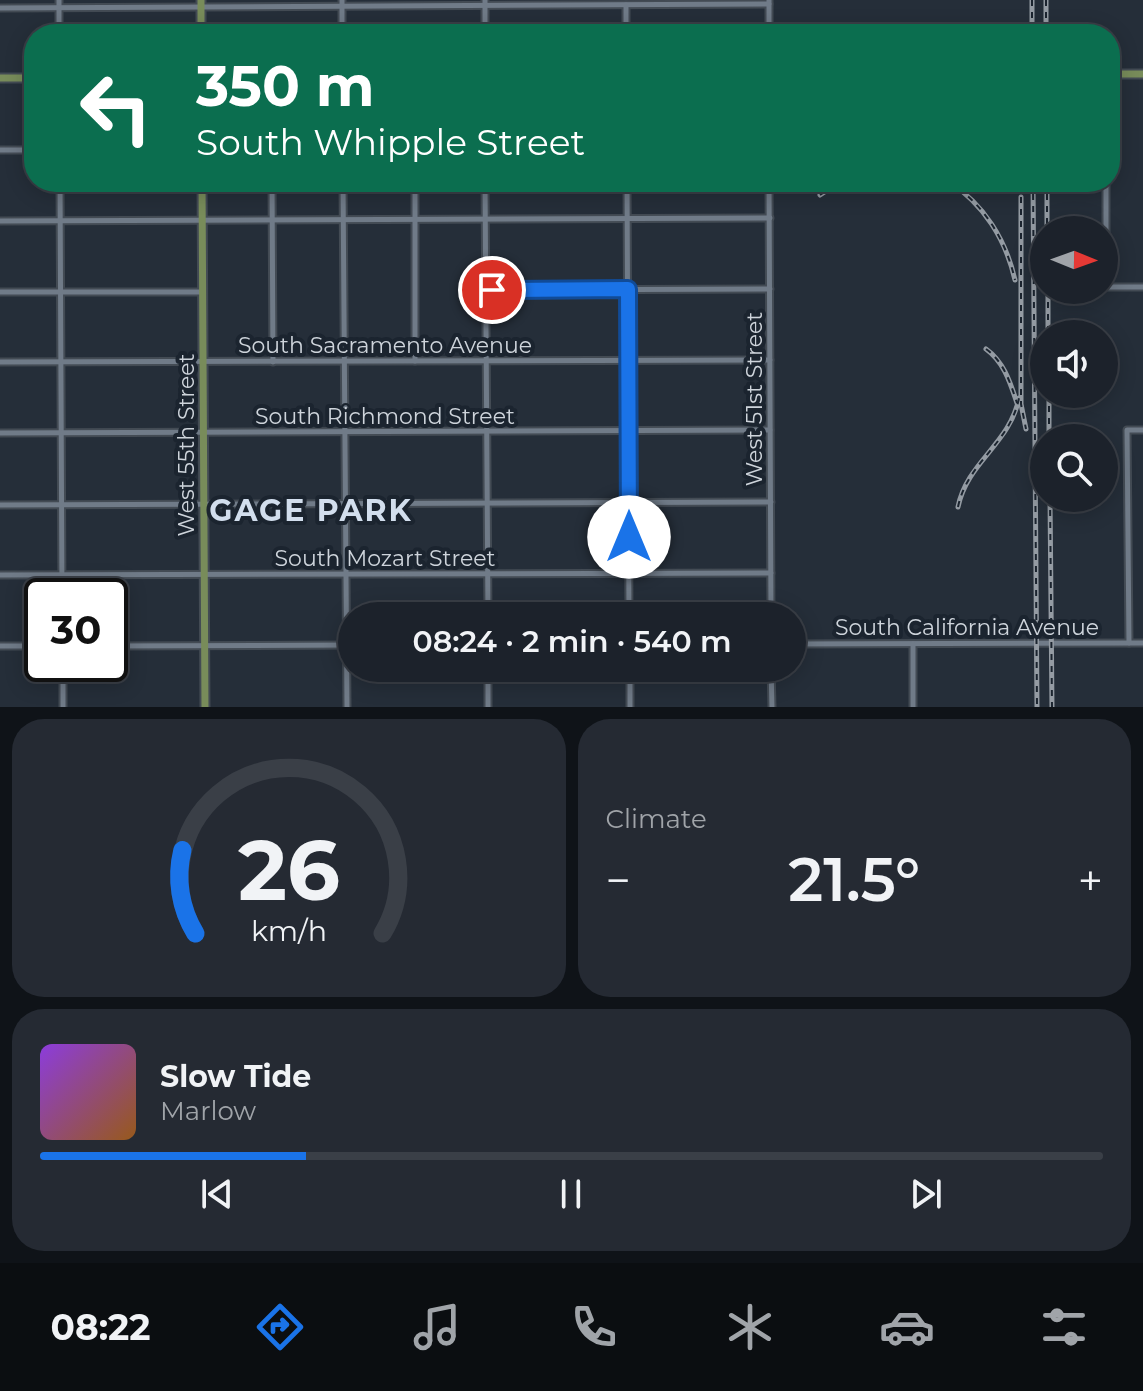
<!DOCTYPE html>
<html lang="en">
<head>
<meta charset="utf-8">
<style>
	:root { --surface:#1c222b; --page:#252a33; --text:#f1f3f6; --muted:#a0a4a9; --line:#3a3f47; --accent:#1a73e8 }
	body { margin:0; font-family:Montserrat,sans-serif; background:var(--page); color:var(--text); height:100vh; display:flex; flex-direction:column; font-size:30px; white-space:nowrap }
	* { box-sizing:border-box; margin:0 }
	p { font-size:26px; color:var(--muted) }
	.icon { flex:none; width:44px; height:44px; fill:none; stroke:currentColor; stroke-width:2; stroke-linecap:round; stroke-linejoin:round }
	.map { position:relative; height:707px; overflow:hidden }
	.drawer { display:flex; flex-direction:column; gap:12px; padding:12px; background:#0f1318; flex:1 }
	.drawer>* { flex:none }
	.banner { position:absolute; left:24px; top:24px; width:1096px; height:168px; border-radius:32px; box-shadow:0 4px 20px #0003,0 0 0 2px var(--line); background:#0b6e4f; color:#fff; overflow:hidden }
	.needle { width:52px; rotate:91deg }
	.buttons { position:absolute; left:1030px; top:216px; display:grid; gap:16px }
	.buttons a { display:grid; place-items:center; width:88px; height:88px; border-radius:50%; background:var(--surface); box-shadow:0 4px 20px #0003,0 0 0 2px var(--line); font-size:40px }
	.speed { position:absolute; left:24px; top:578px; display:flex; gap:16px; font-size:40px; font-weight:700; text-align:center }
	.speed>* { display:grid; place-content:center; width:104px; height:104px; border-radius:50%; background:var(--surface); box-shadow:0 4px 20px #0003,0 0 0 2px var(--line); line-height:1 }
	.speed .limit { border:4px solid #111; border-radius:12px; background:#fff; color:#111 }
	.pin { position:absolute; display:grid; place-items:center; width:68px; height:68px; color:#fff; margin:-34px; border:4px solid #fff; border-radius:50%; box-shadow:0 2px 8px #0007 }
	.me { position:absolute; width:88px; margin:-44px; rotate:0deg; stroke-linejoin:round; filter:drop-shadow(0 0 6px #0008) }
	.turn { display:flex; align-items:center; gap:28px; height:168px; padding:0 40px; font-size:36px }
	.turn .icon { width:104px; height:104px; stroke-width:2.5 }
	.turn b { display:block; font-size:56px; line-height:68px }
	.big { font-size:60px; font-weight:600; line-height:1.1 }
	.drawer .widget { flex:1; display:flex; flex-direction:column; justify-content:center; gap:12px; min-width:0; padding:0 28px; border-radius:32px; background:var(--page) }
	.drawer .dial { align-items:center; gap:0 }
	.dial svg { height:208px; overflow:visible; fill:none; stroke:var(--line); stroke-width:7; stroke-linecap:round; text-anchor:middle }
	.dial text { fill:var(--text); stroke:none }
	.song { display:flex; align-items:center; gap:24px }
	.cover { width:96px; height:96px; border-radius:12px; background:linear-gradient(135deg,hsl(270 70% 55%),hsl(30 70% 35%)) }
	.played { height:8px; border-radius:4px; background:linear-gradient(90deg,var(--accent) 25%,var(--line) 25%) }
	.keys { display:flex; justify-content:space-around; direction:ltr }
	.heat { display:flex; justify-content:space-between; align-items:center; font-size:44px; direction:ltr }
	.drawer .tiles { flex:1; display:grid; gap:12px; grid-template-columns:1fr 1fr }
	.widget:last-child { grid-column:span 2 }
	.trip { position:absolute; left:338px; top:602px; width:468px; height:80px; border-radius:40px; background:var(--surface); box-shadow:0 4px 20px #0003,0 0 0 2px var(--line); font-weight:600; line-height:80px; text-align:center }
	.tab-bar { display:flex; height:128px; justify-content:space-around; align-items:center; background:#0b0e11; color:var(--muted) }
	.tab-bar .icon { width:56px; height:56px }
	.tab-bar .selected { color:var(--accent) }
	.tab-bar b { font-size:36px; color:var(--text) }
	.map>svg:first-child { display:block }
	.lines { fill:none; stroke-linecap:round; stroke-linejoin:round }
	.minor-casing { stroke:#434b54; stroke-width:9 }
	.major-casing { stroke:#434b54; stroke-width:11 }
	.minor { stroke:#707b88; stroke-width:5 }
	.major { stroke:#788c5a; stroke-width:7 }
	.rail-casing { stroke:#949ba3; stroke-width:5 }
	.rail { stroke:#1b242f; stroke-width:2; stroke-dasharray:6; stroke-linecap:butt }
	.route-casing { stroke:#114b97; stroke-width:20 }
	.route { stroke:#1a73e8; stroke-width:14 }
	.labels { text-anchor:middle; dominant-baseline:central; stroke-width:8; stroke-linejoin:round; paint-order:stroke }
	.street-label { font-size:22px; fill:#ced4db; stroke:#1b242f }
	.district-label { font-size:30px; font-weight:bold; letter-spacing:2px; fill:#d2deed; stroke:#1b242f }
</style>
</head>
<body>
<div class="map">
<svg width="1143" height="707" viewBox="0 0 1143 707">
	<rect width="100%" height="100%" fill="#252e39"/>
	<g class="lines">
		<defs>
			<g id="minor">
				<polyline points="59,0 59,34"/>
				<polyline points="342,0 342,34"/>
				<polyline points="485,0 485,34"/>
				<polyline points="769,0 769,34"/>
				<polyline points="626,5 626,34"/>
				<polyline points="0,8 769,4"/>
				<polyline points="0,150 34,150"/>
				<polyline points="60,182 62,596"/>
				<polyline points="272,182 273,362"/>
				<polyline points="343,182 347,707"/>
				<polyline points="415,182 415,361"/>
				<polyline points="485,182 488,616"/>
				<polyline points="627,182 629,616"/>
				<polyline points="769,182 771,616"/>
				<polyline points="1106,182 1106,287 1143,287"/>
				<polyline points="968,189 968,182"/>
				<polyline points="0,221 770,218"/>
				<polyline points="486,290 770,289"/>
				<polyline points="0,292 203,292"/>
				<polyline points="0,362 770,360"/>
				<polyline points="0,433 770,430"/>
				<polyline points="0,505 771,502"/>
				<polyline points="0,575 771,573"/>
				<polyline points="1129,643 1127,430 1143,430"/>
				<polyline points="792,644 1143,643"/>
				<polyline points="913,644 913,707"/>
				<polyline points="0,646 42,646"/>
				<polyline points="110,646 352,645"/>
				<polyline points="63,664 63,707"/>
				<polyline points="488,668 488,707"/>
				<polyline points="630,668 630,707"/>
				<polyline points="771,668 772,707"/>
			</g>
			<g id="major">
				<polyline points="201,0 201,34"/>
				<polyline points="1110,74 1143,74"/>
				<polyline points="0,78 34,78"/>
				<polyline points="202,182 205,707"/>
			</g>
		</defs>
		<!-- minor casing -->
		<use href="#minor" class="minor-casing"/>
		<!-- major casing -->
		<use href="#major" class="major-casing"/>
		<!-- minor -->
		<use href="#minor" class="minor"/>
		<!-- major -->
		<use href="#major" class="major"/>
		<defs>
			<g id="rail">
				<polyline points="1032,0 1032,34"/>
				<polyline points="1046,0 1046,34"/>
				<path d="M949 182C984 204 1006 240 1015 280"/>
				<polyline points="1033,182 1037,707"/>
				<polyline points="1047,182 1047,230"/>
				<polyline points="820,195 840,182"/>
				<polyline points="1021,197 1021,404 1026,429"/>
				<polyline points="1048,290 1048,334"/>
				<path d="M986 349C1004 362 1010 382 1017 403"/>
				<polyline points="1049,394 1049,438"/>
				<polyline points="1050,498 1052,707"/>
				<path d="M958 507C967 462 1010 444 1019 398"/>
			</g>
		</defs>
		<!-- rail casing -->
		<use href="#rail" class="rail-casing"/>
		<!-- rail -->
		<use href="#rail" class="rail"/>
	</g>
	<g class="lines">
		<defs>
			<polyline id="route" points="492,290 628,289 629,537"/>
		</defs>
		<!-- route casing -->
		<use href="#route" class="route-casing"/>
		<!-- route -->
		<use href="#route" class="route"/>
	</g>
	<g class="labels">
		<!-- street labels -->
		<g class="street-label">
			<text x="385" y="345">South Sacramento Avenue</text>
			<text transform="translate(754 399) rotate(-90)">West 51st Street</text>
			<text x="385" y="416">South Richmond Street</text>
			<text transform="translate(186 445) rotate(-90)">West 55th Street</text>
			<text x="385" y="558">South Mozart Street</text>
			<text x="967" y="627">South California Avenue</text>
		</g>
		<!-- district labels -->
		<g class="district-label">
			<text x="311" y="510">GAGE PARK</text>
		</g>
	</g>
</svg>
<div class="buttons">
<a><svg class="needle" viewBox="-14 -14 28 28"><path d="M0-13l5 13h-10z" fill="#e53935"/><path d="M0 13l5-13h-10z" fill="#a0a4a9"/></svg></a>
<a><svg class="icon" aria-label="sound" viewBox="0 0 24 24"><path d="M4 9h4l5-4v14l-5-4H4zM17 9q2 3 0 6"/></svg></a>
<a><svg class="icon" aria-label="search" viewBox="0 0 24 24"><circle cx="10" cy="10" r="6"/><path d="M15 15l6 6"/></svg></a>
</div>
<div class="speed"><div class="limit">30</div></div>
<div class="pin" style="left:492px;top:290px;background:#d93025"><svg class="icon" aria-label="arrive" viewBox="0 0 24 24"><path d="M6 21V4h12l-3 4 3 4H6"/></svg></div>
<svg class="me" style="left:629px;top:537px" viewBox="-20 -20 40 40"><circle r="19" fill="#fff"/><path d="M0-13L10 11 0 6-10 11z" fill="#1a73e8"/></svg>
<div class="trip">08:24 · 2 min · 540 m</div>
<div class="banner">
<div class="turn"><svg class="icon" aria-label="left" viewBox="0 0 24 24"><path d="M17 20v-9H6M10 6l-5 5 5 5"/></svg><div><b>350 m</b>South Whipple Street</div></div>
</div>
</div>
<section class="drawer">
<div class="tiles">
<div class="widget dial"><svg viewBox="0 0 100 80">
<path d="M14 69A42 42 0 1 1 86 69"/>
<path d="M14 69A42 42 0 0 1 9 37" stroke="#1a73e8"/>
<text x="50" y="56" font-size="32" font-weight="700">26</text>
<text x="50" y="72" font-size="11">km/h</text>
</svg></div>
<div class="widget"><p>Climate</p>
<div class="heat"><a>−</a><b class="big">21.5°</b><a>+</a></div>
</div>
<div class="widget">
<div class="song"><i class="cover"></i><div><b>Slow Tide</b><p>Marlow</p></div></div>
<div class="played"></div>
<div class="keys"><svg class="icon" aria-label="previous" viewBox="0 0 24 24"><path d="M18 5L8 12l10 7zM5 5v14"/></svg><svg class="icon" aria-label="pause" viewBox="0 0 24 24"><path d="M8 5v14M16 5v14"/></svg><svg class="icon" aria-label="next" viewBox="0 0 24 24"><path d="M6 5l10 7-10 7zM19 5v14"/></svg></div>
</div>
</div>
</section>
<nav class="tab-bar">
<b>08:22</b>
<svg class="icon selected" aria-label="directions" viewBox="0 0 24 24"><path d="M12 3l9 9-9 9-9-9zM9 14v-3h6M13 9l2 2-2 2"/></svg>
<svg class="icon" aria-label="music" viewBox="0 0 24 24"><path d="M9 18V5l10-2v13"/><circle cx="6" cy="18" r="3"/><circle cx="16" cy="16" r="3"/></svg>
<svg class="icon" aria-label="phone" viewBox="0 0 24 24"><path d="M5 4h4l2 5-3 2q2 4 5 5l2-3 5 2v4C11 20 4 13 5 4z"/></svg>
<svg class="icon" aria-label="climate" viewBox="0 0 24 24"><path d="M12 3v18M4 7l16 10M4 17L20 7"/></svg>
<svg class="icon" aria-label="car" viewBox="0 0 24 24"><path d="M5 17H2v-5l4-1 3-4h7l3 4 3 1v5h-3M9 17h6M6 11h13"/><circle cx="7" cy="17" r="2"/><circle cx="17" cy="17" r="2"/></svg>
<svg class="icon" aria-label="filters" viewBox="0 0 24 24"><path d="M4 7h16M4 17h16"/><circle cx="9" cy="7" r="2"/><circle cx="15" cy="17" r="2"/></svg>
</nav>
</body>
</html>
